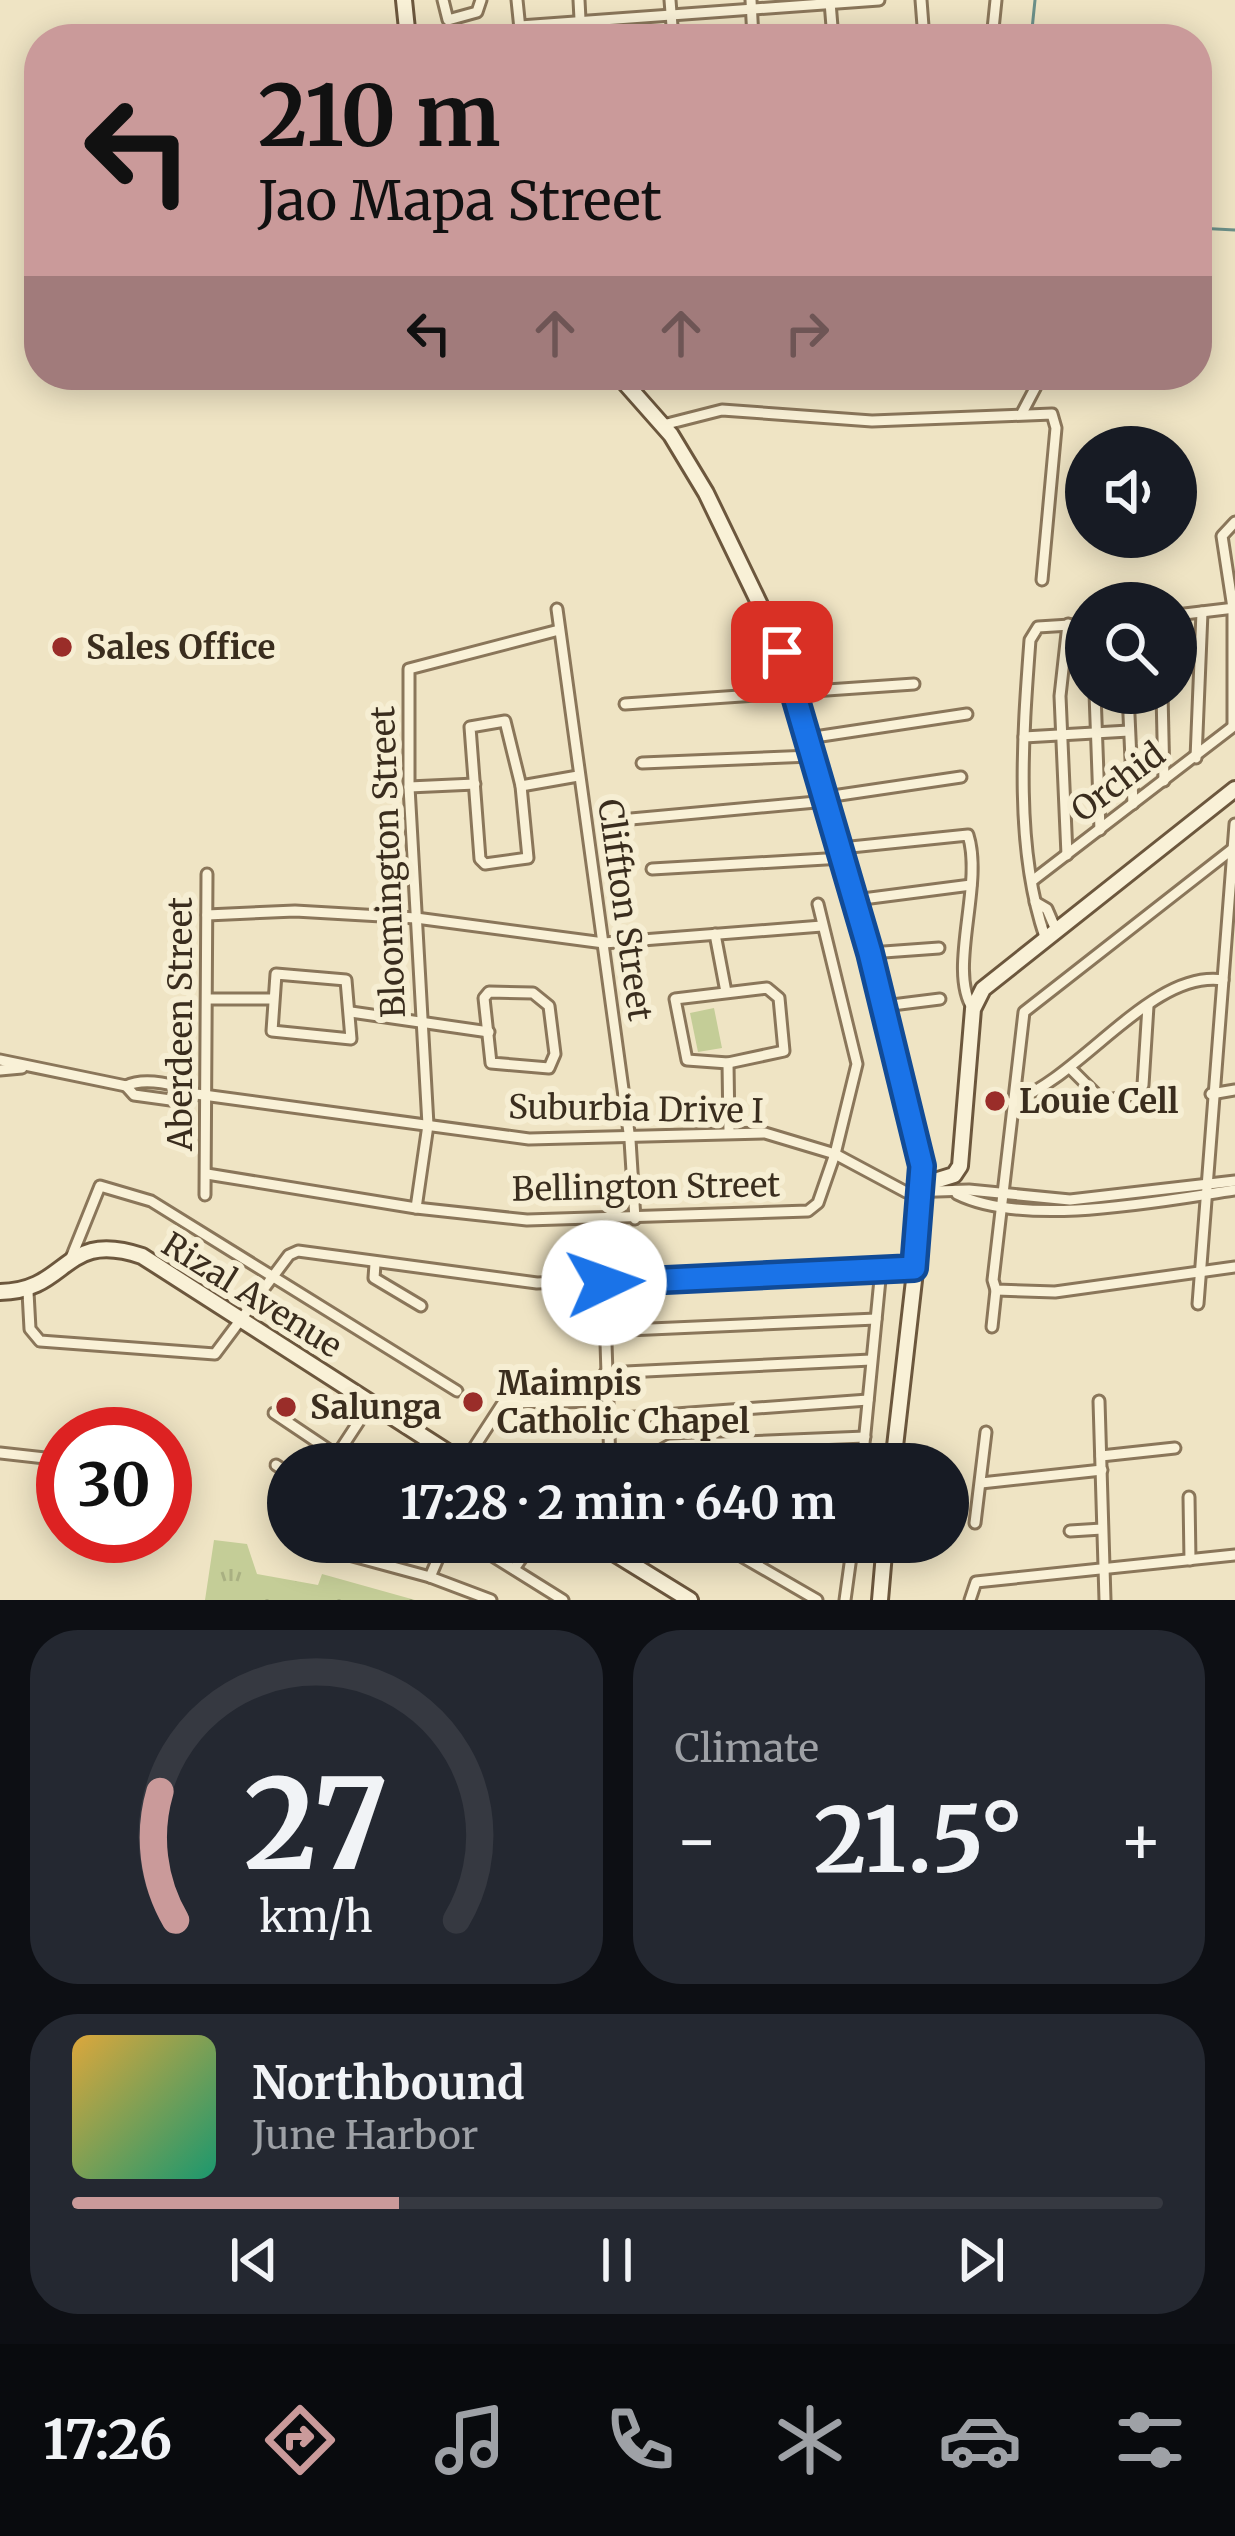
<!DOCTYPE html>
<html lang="en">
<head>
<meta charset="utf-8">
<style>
	:root { --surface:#171b24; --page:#242831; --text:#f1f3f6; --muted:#9ea1a6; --line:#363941; --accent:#ca9a9a }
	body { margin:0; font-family:Merriweather,serif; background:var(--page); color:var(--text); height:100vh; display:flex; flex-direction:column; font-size:45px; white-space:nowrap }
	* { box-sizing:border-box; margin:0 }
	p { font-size:39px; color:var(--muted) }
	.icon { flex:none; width:66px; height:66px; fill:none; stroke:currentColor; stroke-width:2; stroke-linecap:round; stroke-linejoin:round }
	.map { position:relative; height:1600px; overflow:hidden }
	.panel { display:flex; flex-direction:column; gap:30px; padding:30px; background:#0d0f14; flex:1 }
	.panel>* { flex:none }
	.banner { position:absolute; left:24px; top:24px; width:1188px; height:366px; border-radius:48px; box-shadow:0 6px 30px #0003; background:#ca9a9a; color:#111; overflow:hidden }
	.controls { position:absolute; left:1065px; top:426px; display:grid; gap:24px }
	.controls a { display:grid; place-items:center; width:132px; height:132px; border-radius:50%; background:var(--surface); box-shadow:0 6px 30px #0003; font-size:60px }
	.speed { position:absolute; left:36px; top:1407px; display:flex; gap:24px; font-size:60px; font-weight:700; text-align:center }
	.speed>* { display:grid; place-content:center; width:156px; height:156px; border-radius:50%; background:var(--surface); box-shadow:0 6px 30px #0003; line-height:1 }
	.speed .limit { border:18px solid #d22; background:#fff; color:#111 }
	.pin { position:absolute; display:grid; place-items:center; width:102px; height:102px; color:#fff; margin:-51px; border-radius:24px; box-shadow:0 6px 18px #0006 }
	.me { position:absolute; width:132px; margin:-66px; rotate:87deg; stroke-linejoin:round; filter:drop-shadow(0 0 9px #0008) }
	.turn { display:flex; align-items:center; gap:42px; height:252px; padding:0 36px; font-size:54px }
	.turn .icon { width:156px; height:156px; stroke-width:2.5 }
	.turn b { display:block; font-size:84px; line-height:102px }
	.lanes { display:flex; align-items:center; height:114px; padding:0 36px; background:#0003; justify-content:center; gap:60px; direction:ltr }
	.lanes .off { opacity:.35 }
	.big { font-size:90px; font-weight:700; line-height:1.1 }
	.panel .tile { flex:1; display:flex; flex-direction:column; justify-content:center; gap:18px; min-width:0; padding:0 42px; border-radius:48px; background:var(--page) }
	.panel .dial { align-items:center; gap:0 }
	.dial svg { height:312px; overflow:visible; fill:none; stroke:var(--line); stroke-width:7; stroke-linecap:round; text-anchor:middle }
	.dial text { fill:var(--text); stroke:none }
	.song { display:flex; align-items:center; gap:36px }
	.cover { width:144px; height:144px; border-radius:18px; background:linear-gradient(135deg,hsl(40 70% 55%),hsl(160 70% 35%)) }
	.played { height:12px; border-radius:6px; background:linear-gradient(90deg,var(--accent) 30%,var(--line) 30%) }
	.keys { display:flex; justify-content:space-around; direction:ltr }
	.heat { display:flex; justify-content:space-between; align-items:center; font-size:66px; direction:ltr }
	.panel .tiles { flex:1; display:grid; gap:30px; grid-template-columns:1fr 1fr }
	.tile:last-child { grid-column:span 2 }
	.trip { position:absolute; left:267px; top:1443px; width:702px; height:120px; border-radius:60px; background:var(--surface); box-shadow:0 6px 30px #0003; font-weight:700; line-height:120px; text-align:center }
	.dock { display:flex; height:192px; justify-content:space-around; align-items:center; background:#090b0e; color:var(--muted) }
	.dock .icon { width:84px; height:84px }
	.dock .current { color:var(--accent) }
	.dock b { font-size:54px; color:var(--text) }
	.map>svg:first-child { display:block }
	.grass { fill:url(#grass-tufts) }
	.garden { fill:#c4cd97 }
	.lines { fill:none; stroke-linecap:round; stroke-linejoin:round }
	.stream { stroke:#6c9089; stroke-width:3 }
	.street-casing { stroke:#8a765a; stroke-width:15 }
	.secondary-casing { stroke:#6c573d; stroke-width:20 }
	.street { stroke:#f9f1d7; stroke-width:9 }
	.secondary { stroke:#f9f1d7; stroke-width:14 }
	.route-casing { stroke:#114b97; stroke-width:30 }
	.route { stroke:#1a73e8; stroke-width:21 }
	.poi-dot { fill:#9a2d29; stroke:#f6eed3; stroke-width:4.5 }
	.labels { text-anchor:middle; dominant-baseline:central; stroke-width:12; stroke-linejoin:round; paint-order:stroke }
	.poi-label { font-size:33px; font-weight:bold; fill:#3a2d1e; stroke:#f6eed3; text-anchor:start }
	.street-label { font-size:33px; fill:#3a2d1e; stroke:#f6eed3 }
</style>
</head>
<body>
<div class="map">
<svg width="1235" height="1600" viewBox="0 0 1235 1600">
	<defs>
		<pattern id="grass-tufts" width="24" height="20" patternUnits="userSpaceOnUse" patternTransform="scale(3)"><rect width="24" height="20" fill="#c4cd97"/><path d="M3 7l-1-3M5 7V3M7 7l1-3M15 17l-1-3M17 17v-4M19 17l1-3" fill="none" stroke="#a9b082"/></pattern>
	</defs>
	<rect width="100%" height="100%" fill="#efe4c4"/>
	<!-- grass -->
	<polygon class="grass" points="214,1540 247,1544 257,1574 318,1585 322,1574 415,1600 205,1600"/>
	<!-- garden -->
	<polygon class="garden" points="714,1008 722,1048 698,1052 690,1013"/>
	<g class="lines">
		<!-- stream -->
		<g class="stream">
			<polyline points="1031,39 1035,0"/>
			<polyline points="1197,228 1235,230"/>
		</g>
		<defs>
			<g id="street">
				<polyline points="443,0 448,20 477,12 481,0"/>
				<polyline points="517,0 521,39"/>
				<polyline points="579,0 581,39"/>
				<polyline points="670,0 673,39"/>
				<polyline points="751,0 753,39"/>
				<polyline points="921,0 924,39"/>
				<polyline points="830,2 833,39"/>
				<polyline points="520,26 879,0"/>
				<polyline points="902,39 904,34 923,34"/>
				<polyline points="992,39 996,0"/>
				<polyline points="1022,413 1042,375"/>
				<polyline points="663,425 722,410 872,421 1052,414 1056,428 1042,580"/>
				<polyline points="557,609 630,1140 635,1219"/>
				<polyline points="1176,615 1235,608"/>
				<polyline points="1095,693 1100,830"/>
				<polyline points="1128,693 1133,804"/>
				<polyline points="1162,693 1164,781"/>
				<polyline points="625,704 914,684"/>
				<polygon points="505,721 521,786 528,858 485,864 480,859 470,727"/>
				<polyline points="1233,726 1233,608 1222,536 1235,522"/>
				<polyline points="1024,737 1129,731"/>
				<polyline points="808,738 967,714"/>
				<polyline points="1196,758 1202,612"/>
				<polyline points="642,763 811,756"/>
				<polyline points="521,786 578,776"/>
				<polyline points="409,787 475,784"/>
				<polyline points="826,797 961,777"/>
				<polyline points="631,819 827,801"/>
				<polyline points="1235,847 1024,1012 993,1280 996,1290 1055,1292 1235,1267"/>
				<path d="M841 848 968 835C984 885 947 970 973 1009"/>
				<polyline points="1067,855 1060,696 1068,624"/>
				<polyline points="652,869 843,858"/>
				<polyline points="1032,881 1235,725"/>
				<polyline points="855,900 971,885"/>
				<polyline points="1035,902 1047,909 1056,930"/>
				<polyline points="207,915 295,911 416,918 604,943 822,926"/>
				<polyline points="715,934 726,992"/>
				<path d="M1045 937C1014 846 1023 734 1030 640L1038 627 1086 624"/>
				<polyline points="870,953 939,948"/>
				<polygon points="276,974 346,980 351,1039 272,1031"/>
				<polygon points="767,988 779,998 784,1051 728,1063 687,1060 675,999"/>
				<polygon points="489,992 533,993 549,1006 555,1054 549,1068 491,1063 484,998"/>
				<polyline points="207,999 273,999"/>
				<polyline points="884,1006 940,999"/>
				<polyline points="351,1012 489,1032"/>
				<path d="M0 1060 126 1086C144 1077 179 1084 196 1094L529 1139 765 1133 835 1154 906 1192 969 1190 1070 1200 1235 1181"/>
				<polyline points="728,1063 729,1131"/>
				<polyline points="0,1070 22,1068"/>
				<polyline points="1072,1070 1103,1101 1137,1094 1143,1085 1148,1006"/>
				<polyline points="126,1086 134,1095 185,1102 196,1094"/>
				<polyline points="1211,1094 1235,1090"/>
				<path d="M1012 1102C1082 1077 1152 969 1223 980"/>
				<polyline points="207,1174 416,1208 527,1220 808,1211 818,1203 835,1154 857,1064 818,904"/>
				<path d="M957 1194C1025 1228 1161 1201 1235 1190"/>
				<polyline points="205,1195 207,874"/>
				<polyline points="416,1208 428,1125 409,787 409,669 559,630"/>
				<polyline points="71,1258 100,1186 151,1201 457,1391"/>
				<polyline points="375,1264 374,1278 421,1306"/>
				<polyline points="604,1283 610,1464"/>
				<polyline points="28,1292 30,1329 40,1341 215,1354 289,1255 298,1251 537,1283 914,1268"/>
				<polyline points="1198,1304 1235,824"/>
				<polyline points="992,1327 996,1290"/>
				<polyline points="605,1331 876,1319"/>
				<polyline points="605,1373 871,1360"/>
				<polyline points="1099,1401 1105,1600"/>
				<polyline points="274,1413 350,1464"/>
				<polyline points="608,1419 868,1400"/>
				<polyline points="123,1434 123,1418"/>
				<polyline points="699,1444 700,1464"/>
				<polyline points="737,1444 738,1464"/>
				<polyline points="0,1453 63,1460"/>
				<polyline points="1101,1456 1175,1448"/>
				<polyline points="464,1463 503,1403 605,1401"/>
				<polyline points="331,1464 371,1403"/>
				<polyline points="661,1464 661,1450 670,1445 865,1437"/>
				<polyline points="862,1464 881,1269"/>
				<polyline points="276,1465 288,1473"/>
				<polyline points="981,1483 1102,1470"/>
				<polyline points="1189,1497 1190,1560"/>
				<polyline points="975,1523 986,1432"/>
				<polyline points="1070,1531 1102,1529"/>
				<polyline points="301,1542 430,1577 491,1600"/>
				<polyline points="470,1542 563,1600"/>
				<polyline points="717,1542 817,1600"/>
				<polyline points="514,1569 531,1545"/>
				<polyline points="430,1577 445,1542"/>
				<polyline points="845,1600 853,1542"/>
				<polyline points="970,1600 976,1582 1235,1555"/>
			</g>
			<g id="secondary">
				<polyline points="404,0 408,39"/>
				<polyline points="618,375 671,435 706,493 776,638 896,1051 925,1184 893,1464"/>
				<polyline points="925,1184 954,1175 960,1166 973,1009 983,989 1235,789"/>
				<path d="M0 1292C70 1291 62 1229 142 1256L466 1464"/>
				<polyline points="596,1542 690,1600"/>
				<polyline points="880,1600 885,1542"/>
			</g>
		</defs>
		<!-- street casing -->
		<use href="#street" class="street-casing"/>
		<!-- secondary casing -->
		<use href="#secondary" class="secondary-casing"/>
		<!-- street -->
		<use href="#street" class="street"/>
		<!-- secondary -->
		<use href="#secondary" class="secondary"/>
	</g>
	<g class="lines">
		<defs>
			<polyline id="route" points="604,1283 914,1268 922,1166 870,953 782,652"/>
		</defs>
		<!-- route casing -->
		<use href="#route" class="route-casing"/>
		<!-- route -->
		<use href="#route" class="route"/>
	</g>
	<!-- markers -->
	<g class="poi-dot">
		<circle cx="62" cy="647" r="12"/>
		<circle cx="995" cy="1101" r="12"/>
		<circle cx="473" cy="1402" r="12"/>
		<circle cx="286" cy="1407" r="12"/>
	</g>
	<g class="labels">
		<!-- poi labels -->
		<g class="poi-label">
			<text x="86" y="647">Sales Office</text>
			<text x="1019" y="1101">Louie Cell</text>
			<text x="497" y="1383">Maimpis<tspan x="497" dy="38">Catholic Chapel</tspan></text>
			<text x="310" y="1407">Salunga</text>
		</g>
		<!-- street labels -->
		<g class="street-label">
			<text transform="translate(1118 782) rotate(-37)">Orchid</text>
			<text transform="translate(388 862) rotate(-92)">Bloomington Street</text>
			<text transform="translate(625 910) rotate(82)">Cliffton Street</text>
			<text transform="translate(180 1024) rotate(-90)">Aberdeen Street</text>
			<text transform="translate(636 1109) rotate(1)">Suburbia Drive I</text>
			<text transform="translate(646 1187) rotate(-1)">Bellington Street</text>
			<text transform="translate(252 1295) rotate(32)">Rizal Avenue</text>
		</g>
	</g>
</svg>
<div class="controls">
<a><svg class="icon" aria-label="sound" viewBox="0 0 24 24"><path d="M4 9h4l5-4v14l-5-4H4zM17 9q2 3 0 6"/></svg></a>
<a><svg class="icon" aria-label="search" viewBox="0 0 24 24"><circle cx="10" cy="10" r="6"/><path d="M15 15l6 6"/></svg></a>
</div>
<div class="speed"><div class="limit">30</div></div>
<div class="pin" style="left:782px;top:652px;background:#d93025"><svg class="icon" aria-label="arrive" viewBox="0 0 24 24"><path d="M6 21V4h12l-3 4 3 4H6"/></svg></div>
<svg class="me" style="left:604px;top:1283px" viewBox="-20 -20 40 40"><circle r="19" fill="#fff"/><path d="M0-13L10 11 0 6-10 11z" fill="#1a73e8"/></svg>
<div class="trip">17:28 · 2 min · 640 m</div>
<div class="banner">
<div class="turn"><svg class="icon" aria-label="left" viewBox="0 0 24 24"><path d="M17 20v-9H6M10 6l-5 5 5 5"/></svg><div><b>210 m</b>Jao Mapa Street</div></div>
<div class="lanes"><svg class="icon" aria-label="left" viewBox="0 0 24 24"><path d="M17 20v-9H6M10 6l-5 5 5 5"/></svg><svg class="icon off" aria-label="ahead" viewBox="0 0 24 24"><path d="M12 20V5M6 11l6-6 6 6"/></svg><svg class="icon off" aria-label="ahead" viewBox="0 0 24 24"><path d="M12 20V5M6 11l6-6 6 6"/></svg><svg class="icon off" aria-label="right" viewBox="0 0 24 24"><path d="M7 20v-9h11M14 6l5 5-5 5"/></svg></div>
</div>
</div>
<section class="panel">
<div class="tiles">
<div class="tile dial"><svg viewBox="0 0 100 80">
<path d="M14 69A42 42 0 1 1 86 69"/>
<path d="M14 69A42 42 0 0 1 10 36" stroke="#ca9a9a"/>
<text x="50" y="56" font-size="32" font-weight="700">27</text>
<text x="50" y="72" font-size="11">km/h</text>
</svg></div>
<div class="tile"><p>Climate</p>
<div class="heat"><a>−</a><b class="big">21.5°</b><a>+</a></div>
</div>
<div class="tile">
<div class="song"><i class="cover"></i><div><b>Northbound</b><p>June Harbor</p></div></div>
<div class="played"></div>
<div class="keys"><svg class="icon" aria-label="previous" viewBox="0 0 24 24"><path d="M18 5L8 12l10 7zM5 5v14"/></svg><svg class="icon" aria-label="pause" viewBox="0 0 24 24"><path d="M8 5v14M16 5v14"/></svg><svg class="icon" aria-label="next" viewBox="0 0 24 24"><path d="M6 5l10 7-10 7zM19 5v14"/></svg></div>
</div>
</div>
</section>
<nav class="dock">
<b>17:26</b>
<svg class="icon current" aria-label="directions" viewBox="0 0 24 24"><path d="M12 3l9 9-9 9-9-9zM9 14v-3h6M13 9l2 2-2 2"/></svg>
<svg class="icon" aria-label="music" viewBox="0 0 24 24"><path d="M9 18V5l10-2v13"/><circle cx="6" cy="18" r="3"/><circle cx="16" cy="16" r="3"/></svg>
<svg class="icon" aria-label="phone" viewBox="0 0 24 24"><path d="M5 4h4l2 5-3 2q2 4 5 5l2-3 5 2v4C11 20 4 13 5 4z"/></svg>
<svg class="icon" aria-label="climate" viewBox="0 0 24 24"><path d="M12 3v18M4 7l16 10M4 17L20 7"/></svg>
<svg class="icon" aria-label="car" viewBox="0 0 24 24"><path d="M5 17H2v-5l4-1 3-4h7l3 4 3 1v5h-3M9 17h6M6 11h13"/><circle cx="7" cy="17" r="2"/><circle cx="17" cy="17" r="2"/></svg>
<svg class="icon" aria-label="filters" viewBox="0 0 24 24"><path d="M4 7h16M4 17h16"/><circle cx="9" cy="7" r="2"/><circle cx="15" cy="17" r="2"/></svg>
</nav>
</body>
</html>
